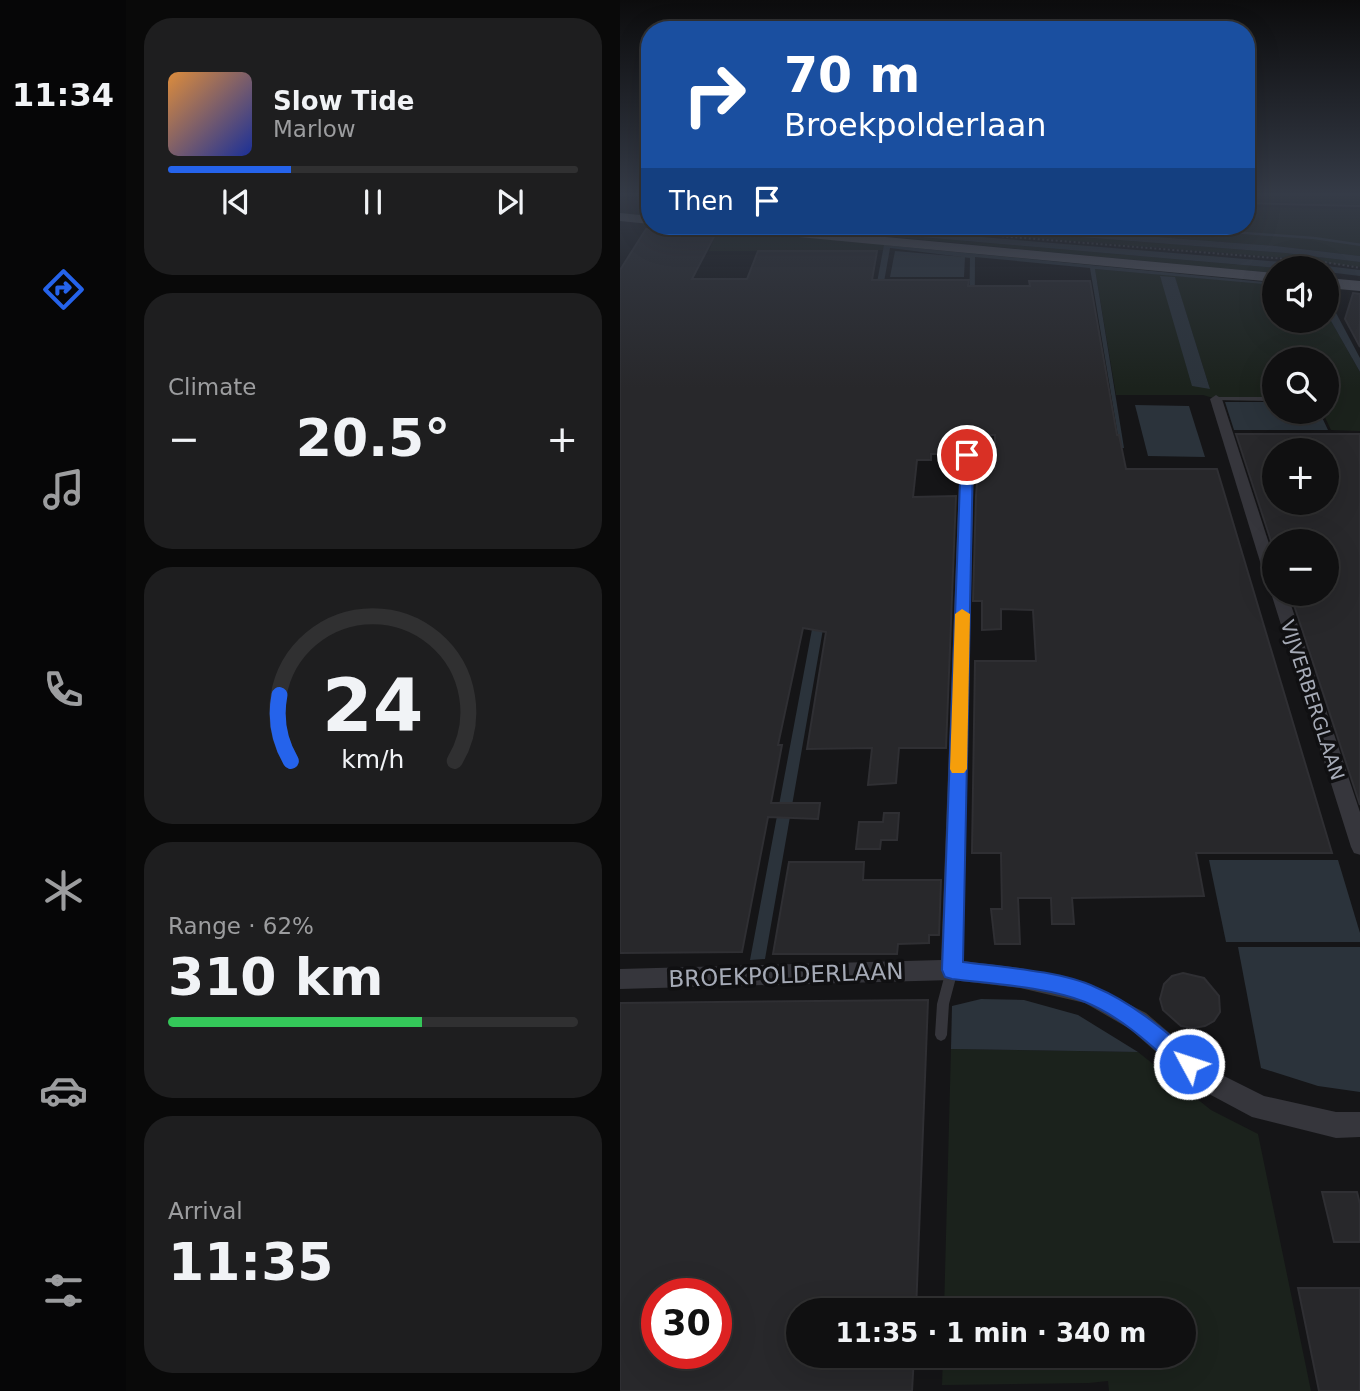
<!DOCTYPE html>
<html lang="en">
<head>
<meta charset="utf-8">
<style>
	:root { --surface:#101011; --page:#1e1e1f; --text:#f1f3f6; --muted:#9c9d9f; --line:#303031; --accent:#2563eb }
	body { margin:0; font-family:"DejaVu Sans",sans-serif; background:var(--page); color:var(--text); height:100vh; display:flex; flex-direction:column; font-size:26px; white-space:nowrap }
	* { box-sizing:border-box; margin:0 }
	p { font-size:23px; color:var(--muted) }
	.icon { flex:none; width:38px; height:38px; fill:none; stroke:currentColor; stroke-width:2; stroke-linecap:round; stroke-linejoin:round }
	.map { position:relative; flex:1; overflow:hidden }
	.side { display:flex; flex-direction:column; gap:18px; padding:18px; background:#090909; width:494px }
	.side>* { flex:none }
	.top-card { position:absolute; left:21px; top:21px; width:614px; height:214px; border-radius:28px; box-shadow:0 7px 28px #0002,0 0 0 2px var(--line); background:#1a4fa0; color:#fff; overflow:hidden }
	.controls { position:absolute; left:642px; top:256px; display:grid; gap:14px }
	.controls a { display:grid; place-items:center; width:77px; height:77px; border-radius:50%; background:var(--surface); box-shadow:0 7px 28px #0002,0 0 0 2px var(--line); font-size:35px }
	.speed { position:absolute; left:21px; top:1278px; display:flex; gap:14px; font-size:35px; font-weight:700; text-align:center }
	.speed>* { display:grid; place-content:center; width:91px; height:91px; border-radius:50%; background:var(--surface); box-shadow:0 7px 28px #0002,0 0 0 2px var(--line); line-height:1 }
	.speed .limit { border:10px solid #d22; background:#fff; color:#111 }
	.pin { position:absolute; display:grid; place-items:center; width:60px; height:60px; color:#fff; margin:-30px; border:4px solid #fff; border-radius:50%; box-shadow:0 2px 7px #0007 }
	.me { position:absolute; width:77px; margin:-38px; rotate:310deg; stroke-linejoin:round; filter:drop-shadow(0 0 5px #0008) }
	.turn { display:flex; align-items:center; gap:24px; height:147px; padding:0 28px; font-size:32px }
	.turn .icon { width:91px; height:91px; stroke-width:2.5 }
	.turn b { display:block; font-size:49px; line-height:60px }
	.then { display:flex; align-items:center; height:66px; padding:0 28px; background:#0003; gap:14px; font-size:26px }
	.big { font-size:52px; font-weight:600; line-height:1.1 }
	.side .widget { flex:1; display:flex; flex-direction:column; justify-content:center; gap:10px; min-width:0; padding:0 24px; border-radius:28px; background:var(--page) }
	.side .dial { align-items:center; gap:0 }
	.dial svg { height:182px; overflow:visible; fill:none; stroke:var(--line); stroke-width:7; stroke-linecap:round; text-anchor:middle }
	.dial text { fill:var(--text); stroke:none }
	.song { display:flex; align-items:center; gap:21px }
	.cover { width:84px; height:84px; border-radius:10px; background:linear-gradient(135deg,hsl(30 70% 55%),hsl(230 70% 35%)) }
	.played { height:7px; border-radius:4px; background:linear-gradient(90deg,var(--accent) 30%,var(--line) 30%) }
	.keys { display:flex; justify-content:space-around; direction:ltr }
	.heat { display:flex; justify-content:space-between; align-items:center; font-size:38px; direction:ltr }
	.charge { height:10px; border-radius:5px; background:linear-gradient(90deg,#34c759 62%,var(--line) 0) }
	.trip { position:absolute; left:166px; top:1298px; width:410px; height:70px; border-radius:35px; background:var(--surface); box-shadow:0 7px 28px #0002,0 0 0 2px var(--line); font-weight:600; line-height:70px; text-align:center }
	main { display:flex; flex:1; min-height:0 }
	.menu { display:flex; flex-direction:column; width:126px; justify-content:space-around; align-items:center; background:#060607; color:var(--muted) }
	.menu .icon { width:49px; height:49px }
	.menu .current { color:var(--accent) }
	.menu b { font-size:32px; color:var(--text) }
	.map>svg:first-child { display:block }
	.green { fill:#1b221c; fill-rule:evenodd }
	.water { fill:#2b333b }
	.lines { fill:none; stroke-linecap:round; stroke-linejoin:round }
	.stream { stroke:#2b333b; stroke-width:2.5 }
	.building { fill:#28282b; stroke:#2f2f33; stroke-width:2; fill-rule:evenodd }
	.path { stroke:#3c3d43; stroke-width:2; stroke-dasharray:2 2.5; stroke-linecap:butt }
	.service { fill:#36363c; fill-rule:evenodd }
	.minor { fill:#36363c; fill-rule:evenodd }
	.primary { fill:#52535b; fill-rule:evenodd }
	.route { fill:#2563eb; stroke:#184099; stroke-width:2 }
	.slow { fill:#f59e0b }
	.labels { text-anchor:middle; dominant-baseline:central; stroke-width:7; stroke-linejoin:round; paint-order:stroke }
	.street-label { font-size:19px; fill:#a6abb7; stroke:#101012 }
	.near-street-label { font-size:23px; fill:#a6abb7; stroke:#101012 }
</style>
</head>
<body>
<main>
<nav class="menu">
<b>11:34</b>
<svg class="icon current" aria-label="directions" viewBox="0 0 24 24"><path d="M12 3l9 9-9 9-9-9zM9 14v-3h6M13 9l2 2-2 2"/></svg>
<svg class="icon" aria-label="music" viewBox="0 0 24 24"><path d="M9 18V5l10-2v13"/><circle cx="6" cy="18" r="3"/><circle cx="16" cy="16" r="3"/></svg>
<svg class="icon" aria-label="phone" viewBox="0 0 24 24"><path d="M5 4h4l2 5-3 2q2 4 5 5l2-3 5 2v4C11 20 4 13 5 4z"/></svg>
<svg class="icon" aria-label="climate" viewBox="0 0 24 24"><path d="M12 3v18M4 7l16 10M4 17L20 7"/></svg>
<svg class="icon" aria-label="car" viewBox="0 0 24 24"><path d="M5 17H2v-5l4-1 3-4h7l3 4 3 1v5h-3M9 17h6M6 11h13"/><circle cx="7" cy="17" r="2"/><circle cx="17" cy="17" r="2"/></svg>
<svg class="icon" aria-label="filters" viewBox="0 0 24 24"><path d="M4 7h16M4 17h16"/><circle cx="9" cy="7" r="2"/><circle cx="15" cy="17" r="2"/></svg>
</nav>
<section class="side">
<div class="widget">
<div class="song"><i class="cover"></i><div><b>Slow Tide</b><p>Marlow</p></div></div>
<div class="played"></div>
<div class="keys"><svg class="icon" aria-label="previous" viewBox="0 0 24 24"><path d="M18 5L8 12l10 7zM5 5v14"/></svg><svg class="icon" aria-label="pause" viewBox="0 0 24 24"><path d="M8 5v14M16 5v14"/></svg><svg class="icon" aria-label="next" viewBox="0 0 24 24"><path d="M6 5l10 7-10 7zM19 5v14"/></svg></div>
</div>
<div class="widget"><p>Climate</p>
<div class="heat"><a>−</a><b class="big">20.5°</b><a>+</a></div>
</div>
<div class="widget dial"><svg viewBox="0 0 100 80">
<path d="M14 69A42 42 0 1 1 86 69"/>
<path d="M14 69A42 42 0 0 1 9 40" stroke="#2563eb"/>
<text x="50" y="56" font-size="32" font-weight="700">24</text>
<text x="50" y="72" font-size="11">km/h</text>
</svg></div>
<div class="widget"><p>Range · 62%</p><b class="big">310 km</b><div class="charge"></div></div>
<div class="widget"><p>Arrival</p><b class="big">11:35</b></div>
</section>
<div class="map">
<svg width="741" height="1391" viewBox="0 0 741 1391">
	<rect width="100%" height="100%" fill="#151517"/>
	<!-- green -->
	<g class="green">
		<polygon points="627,193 740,193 740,205 627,202"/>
		<polygon points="627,207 740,209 740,256 656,246 393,226 626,226"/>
		<polygon points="156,226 175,226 657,268 654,273"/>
		<polygon points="262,226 321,226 665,253 740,262 740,267 668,258"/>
		<polygon points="98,229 654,280 654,282 265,245 264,250 89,251"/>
		<path d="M475 269 654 284V320H707V314L740 372V431L711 430 702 411H707V359H654V401L600 400 583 395H496ZM540 277 555 278 590 389Z"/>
		<polygon points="331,1049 518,1052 591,1110 638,1134 691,1391 489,1391 488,1381 469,1383 322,1385 323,1356 564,1356 564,1311 324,1311"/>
	</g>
	<!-- water -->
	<g class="water">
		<polygon points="175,226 229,226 698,265 740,270 740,276 707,272 707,268 657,268"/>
		<polygon points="321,226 393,226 656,246 740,256 740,262 665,253"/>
		<polygon points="264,245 654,283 654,285 475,269 504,448 500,448 470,268 355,257 354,420 347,420 350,258 270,248 145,959 130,960"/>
		<polygon points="275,251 345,257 344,277 270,277"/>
		<polygon points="540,276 555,277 590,389 572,386"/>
		<polygon points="707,296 740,358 740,372 707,314"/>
		<polygon points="605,402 654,402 654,411 699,411 708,430 614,430"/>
		<polygon points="515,405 569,406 585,457 528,456"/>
		<polygon points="589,860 718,860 740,933 740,942 606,942"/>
		<polygon points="618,947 740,947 740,1092 698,1086 641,1068"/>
		<polygon points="361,999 404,1000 458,1015 518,1052 331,1049 332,1006"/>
	</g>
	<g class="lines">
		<!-- stream -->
		<polyline class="stream" points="530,226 694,238 741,245"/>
	</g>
	<!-- building -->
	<g class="building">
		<polygon points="26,229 98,229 72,279 127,279 138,251 257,251 252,280 349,280 348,286 410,286 409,281 470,281 497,435 499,435 506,469 597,469 712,853 576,853 584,896 452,898 454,924 432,924 431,898 398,898 400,944 375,944 371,909 382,909 381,853 352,853 355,661 416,661 413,610 381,609 381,629 362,630 362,601 353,601 356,496 358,469 375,469 375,435 342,435 342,449 323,449 322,454 311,454 311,460 297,460 293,497 336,496 326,748 279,748 276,783 248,785 252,748 187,749 206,632 183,628 158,745 162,745 151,803 200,803 198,819 148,817 122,952 0,953 0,270"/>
		<polygon points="733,293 740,294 740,347 725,319"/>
		<path d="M616 434H740V805L670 593H707V541H651ZM654 450H707V502H654Z"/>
		<polygon points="264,813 279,813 277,840 261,840 260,849 236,849 239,822 263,822"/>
		<polygon points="169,862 244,862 243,880 321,880 319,935 309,935 309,943 278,944 277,954 153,954"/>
		<polygon points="563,973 584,978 599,996 600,1012 594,1021 585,1026 573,1028 561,1026 543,1010 540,999 544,984 552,976"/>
		<path d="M308 1000 296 1311H178V1356H294L292 1391H0V1003ZM37 1293H96V1353H37Z"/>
		<polygon points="702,1192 737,1192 740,1204 740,1242 714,1242"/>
		<polygon points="678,1288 740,1288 740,1391 699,1391"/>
	</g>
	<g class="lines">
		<!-- path -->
		<polyline class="path" points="328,232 704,262 741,268"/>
		<!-- service -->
		<g class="service">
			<polygon points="626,202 741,205 741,207 626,204"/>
			<polygon points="596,397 654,397 654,401 594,400 593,399"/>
			<polygon points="332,965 336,966 338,970 329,1004 327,1035 325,1039 321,1041 317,1039 315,1035 317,1004 326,970 328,966"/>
		</g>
		<!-- minor -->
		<g class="minor">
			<polygon points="596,395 602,399 654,559 654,586 646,581 590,399"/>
			<polygon points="347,451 354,455 343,961 400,968 469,984 526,1013 594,1071 644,1096 716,1112 741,1112 741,1137 716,1138 632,1117 576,1087 510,1029 465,1003 400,988 332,980 0,989 0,969 321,960 340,455"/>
			<polygon points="653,589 654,593 667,593 741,815 741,855 734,853 731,847 651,593"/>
		</g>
		<!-- primary -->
		<g class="primary">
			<polygon points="0,213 30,216 30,224 0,221"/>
			<polygon points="98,226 147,226 654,273 654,282 105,230"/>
			<polygon points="707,278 741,281 741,291 707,288"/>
		</g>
	</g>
	<!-- sky -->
	<linearGradient id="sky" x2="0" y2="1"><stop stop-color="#0c0c0d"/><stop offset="0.5" stop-color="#353b47"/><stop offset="1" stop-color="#353b47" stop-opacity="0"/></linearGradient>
	<rect width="741" height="388" fill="url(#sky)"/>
	<!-- route -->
	<path class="route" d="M347 451 353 455 343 962C381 967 441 971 475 987 513 1003 544 1030 576 1057L579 1064 576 1072 569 1075 561 1072C532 1046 502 1017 465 1002 427 987 373 984 332 979L325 977 322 970 341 455Z"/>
	<!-- slow -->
	<polygon class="slow" points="342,609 350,614 347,769 344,773 332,773 330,769 335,614"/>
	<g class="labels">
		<!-- street labels -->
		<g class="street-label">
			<text transform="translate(693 700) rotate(72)">VIJVERBERGLAAN</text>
		</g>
		<!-- near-street labels -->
		<g class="near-street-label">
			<text transform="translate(166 975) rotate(-2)">BROEKPOLDERLAAN</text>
		</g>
	</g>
</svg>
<div class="controls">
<a><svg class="icon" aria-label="sound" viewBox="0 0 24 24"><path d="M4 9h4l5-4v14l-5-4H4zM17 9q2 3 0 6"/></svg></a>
<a><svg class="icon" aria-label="search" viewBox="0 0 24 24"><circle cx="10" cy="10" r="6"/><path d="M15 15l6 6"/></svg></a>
<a>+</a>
<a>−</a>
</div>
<div class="speed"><div class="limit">30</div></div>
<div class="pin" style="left:347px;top:455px;background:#d93025"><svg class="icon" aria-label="arrive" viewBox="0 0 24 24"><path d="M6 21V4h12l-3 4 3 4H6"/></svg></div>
<svg class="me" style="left:569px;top:1064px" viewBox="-20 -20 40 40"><circle r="17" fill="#2563eb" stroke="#fff" stroke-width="3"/><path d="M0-11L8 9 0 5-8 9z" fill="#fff"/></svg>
<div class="trip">11:35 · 1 min · 340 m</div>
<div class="top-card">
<div class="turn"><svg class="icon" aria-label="right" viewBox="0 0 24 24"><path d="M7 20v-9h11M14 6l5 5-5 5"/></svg><div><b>70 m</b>Broekpolderlaan</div></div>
<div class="then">Then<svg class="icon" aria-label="arrive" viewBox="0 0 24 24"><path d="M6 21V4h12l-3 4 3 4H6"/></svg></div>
</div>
</div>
</main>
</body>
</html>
